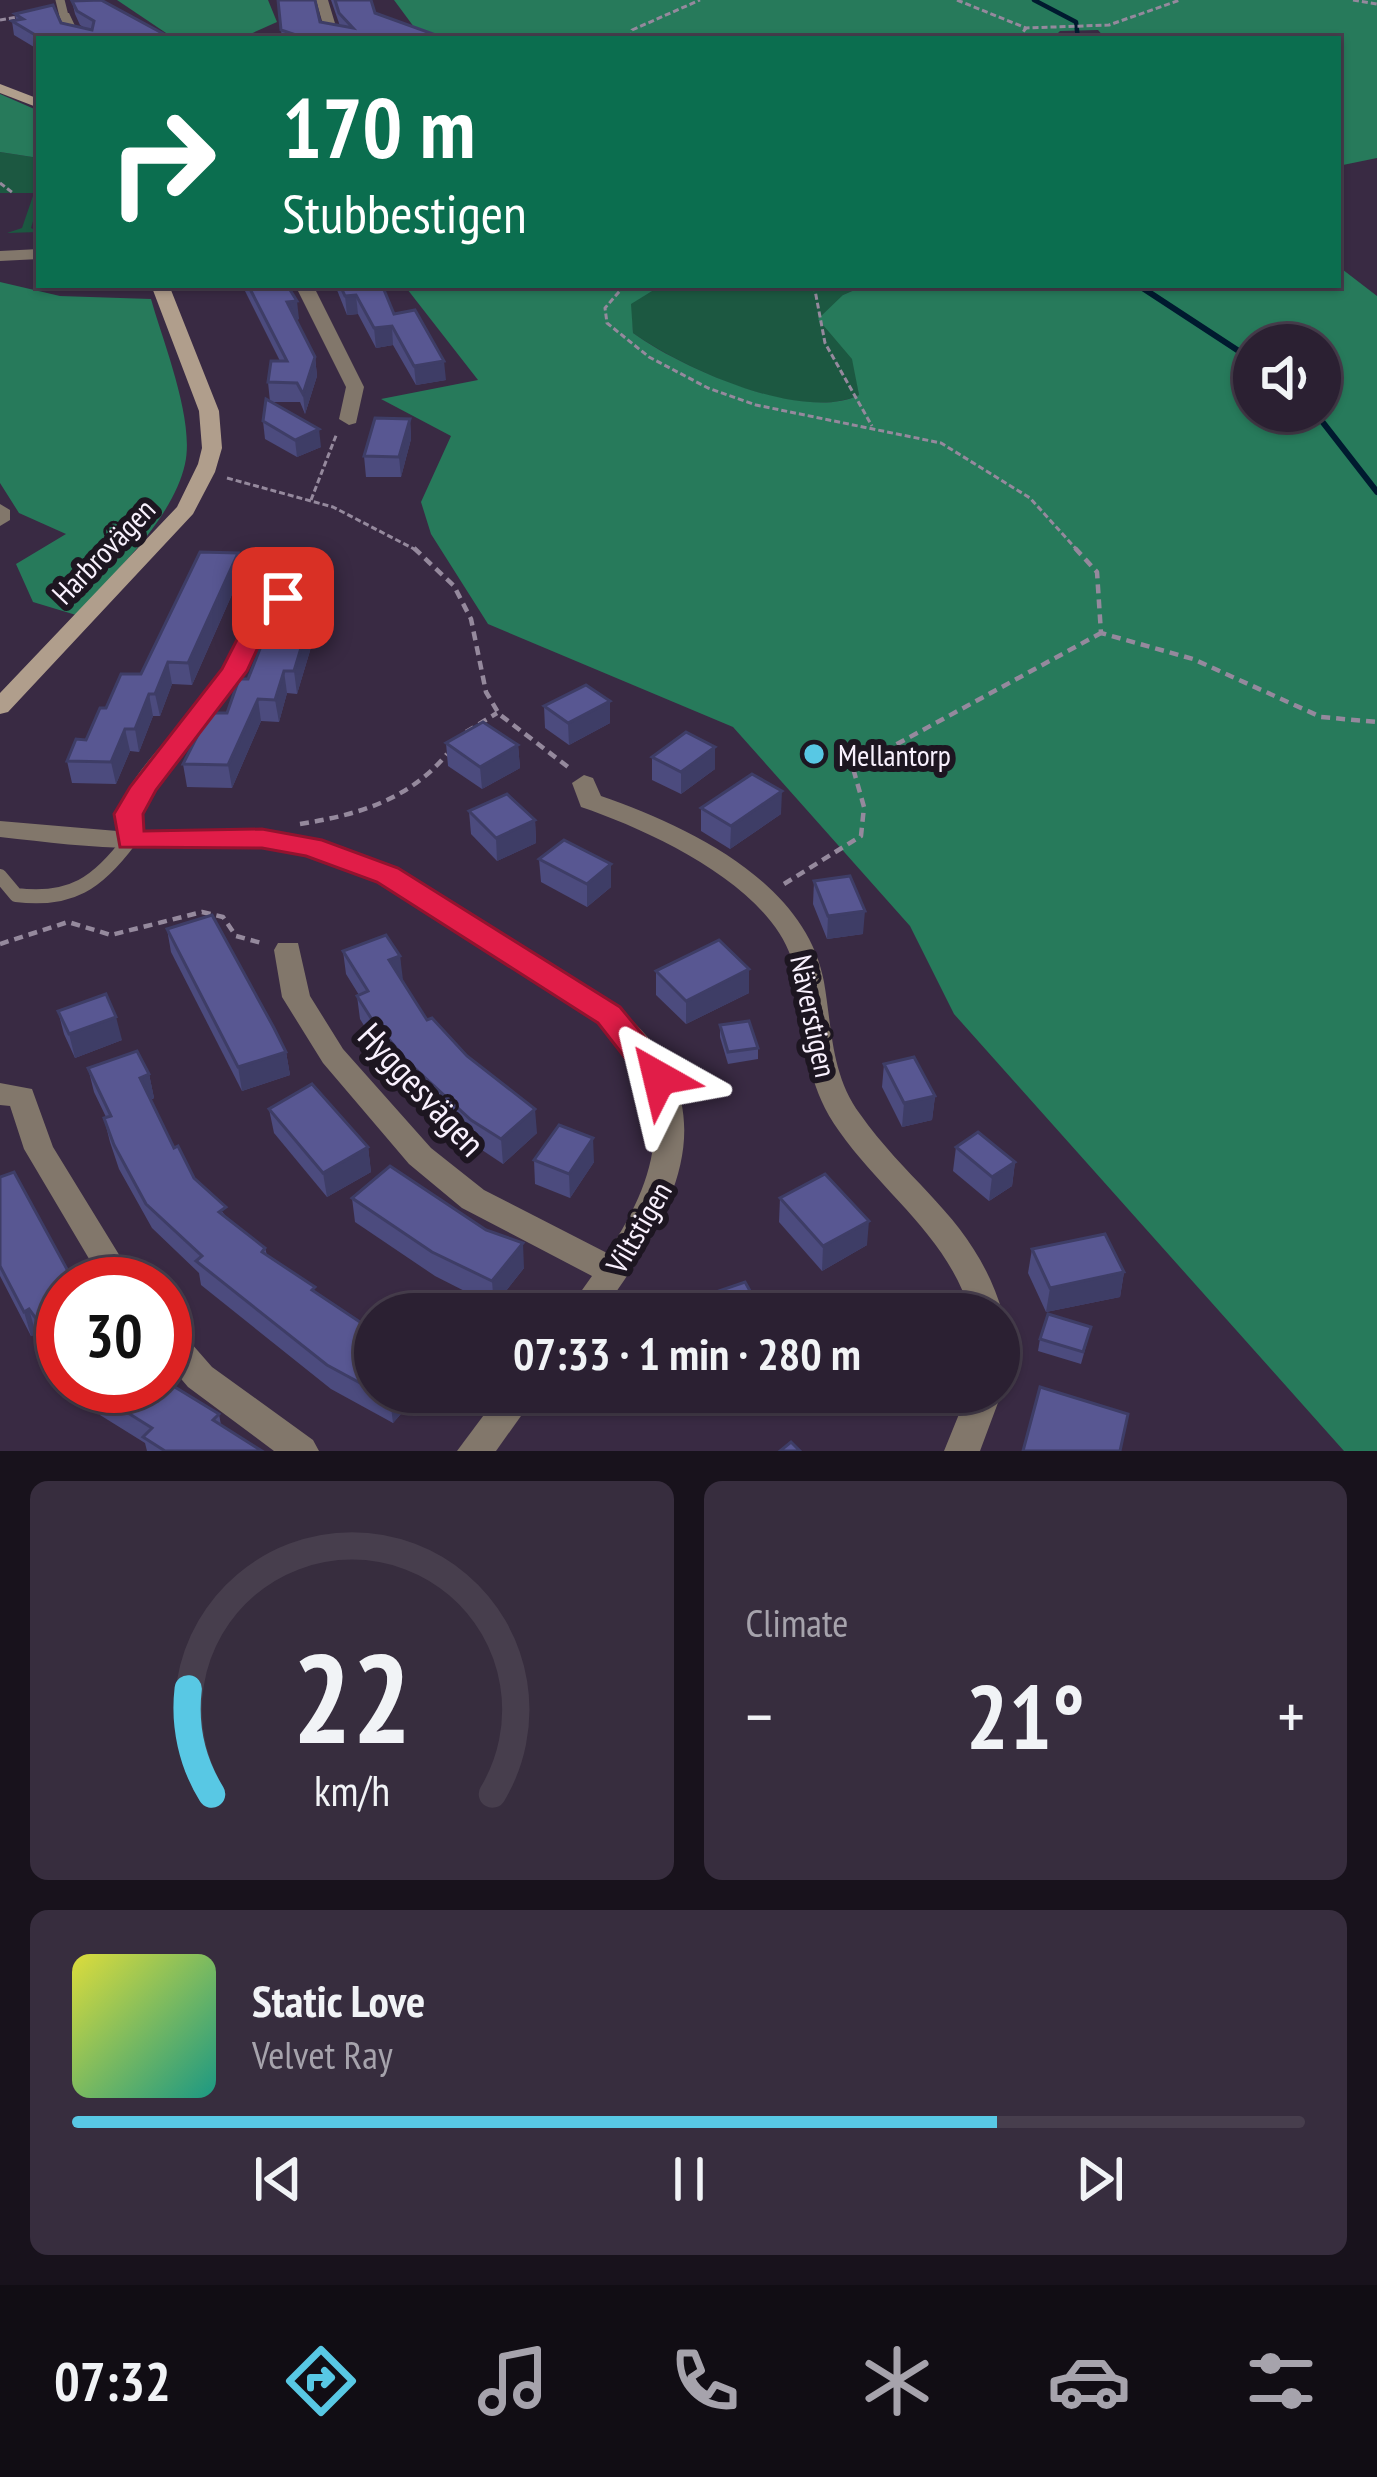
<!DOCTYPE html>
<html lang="en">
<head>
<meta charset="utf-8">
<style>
	:root { --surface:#2b2032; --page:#372d3e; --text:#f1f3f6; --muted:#a6a3ac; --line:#473e4d; --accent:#58c8e4 }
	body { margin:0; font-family:"PT Sans Narrow",sans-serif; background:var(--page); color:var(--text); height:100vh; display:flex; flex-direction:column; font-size:45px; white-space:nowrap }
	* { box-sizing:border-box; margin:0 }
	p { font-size:39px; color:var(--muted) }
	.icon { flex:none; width:66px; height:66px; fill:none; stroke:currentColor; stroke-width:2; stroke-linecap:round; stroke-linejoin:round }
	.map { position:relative; height:1451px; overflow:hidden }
	.details { display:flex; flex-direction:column; gap:30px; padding:30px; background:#18121c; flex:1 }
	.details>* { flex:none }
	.guide { position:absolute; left:36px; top:36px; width:1305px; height:252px; border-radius:0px; box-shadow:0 3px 9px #0004,0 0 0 3px var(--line); background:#0b6e4f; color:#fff; overflow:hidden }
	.tools { position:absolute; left:1233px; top:324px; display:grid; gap:24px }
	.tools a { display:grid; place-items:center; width:108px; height:108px; border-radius:50%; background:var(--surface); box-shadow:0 3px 9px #0004,0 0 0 3px var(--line); font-size:60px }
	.speed { position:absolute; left:36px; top:1257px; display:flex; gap:24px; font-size:60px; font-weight:700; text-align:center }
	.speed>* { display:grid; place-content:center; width:156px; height:156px; border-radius:50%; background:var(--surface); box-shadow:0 3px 9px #0004,0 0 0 3px var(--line); line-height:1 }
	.speed .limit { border:18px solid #d22; background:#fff; color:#111 }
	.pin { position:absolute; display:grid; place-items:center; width:102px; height:102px; color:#fff; margin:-51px; border-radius:24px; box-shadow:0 6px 18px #0006 }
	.me { position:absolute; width:132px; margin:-66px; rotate:323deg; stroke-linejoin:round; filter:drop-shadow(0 0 9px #0008) }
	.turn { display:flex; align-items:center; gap:42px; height:252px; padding:0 48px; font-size:54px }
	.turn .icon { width:156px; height:156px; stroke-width:2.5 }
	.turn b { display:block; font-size:84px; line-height:102px }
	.big { font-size:90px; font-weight:700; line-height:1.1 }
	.details .tile { flex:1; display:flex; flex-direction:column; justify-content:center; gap:18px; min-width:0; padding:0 42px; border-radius:18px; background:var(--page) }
	.details .dial { align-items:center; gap:0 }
	.dial svg { height:312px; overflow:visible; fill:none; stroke:var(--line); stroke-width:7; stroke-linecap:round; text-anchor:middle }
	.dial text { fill:var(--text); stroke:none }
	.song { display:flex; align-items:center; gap:36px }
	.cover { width:144px; height:144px; border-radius:18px; background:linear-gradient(135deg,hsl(60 70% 55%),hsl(170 70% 35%)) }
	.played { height:12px; border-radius:6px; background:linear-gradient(90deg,var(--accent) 75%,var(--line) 75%) }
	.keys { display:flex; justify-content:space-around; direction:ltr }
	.heat { display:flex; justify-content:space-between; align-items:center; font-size:66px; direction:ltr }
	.details .tiles { flex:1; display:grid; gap:30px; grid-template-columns:1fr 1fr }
	.tile:last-child { grid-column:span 2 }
	.trip { position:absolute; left:354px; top:1293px; width:666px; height:120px; border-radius:60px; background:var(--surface); box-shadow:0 3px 9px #0004,0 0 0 3px var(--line); font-weight:700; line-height:120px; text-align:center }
	.tab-bar { display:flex; height:192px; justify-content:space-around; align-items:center; background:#110d14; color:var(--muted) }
	.tab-bar .icon { width:84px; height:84px }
	.tab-bar .active { color:var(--accent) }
	.tab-bar b { font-size:54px; color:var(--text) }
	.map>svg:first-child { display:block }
	.green { fill:#1c5841 }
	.forest { fill:#277a5b; fill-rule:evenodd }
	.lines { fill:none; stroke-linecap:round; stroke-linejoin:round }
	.stream-far1 { stroke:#001a2f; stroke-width:4.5 }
	.stream { stroke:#001a2f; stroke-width:6 }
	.path-far1 { stroke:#95899d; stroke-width:3; stroke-dasharray:6 3; stroke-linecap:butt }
	.path { stroke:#95899d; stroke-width:4.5; stroke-dasharray:9 6; stroke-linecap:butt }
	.lane-far1 { stroke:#82776b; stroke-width:9 }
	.lane { stroke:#82776b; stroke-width:14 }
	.street { fill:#82776b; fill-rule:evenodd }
	.secondary { fill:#b09e8c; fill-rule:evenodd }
	.wall { fill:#4c4b7e }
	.shaded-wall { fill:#3e3d66 }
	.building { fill:#585792; stroke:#3e3d66; stroke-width:3 }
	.route { fill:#e11d48; stroke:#92132f; stroke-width:3 }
	.poi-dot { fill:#58c8e4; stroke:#1d1621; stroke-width:4.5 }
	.labels { text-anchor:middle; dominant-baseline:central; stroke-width:12; stroke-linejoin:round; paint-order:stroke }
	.street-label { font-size:30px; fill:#f9f1fe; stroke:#1d1621 }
	.poi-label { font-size:30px; fill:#f9f1fe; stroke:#1d1621; text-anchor:start }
	.near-street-label { font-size:36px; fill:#f9f1fe; stroke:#1d1621 }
</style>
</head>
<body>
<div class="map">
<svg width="1377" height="1451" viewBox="0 0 1377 1451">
	<rect width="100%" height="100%" fill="#392a43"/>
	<!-- green -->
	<g class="green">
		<polygon points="0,152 39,158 39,201 31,228 39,232 7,233 22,228 34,193 0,193"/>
		<path d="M662 285H866L843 295 859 395C799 423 683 368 633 333L630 304Z"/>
	</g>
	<!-- forest -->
	<g class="forest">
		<polygon points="117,0 268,0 277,22 239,39 175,39"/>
		<polygon points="394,0 1377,0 1377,158 1338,166 1338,39 1106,39 1098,30 1060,31 1052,39 445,39 414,27"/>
		<polygon points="0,94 39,111 39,158 0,152"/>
		<path d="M1338 266 1377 296V1451H1344L954 1014 910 926 733 727 488 624 431 534 421 502 451 436 381 399 478 380 404 285H662L631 304 633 333C680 367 802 423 859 395L852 359 818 319 843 295 866 285H1338ZM1254 345H1320V411H1254Z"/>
		<path d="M0 282 60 296 151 299C163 342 195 420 185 464 173 519 113 574 76 615L33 602 16 564 66 534 19 513 0 483Z"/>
	</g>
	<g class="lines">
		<!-- stream-far1 -->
		<polyline class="stream-far1" points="1034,0 1076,22 1078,39"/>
		<!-- stream -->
		<g class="stream">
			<polyline points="1138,285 1254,361"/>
			<polyline points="1314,411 1377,492"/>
		</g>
		<!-- path-far1 -->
		<g class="path-far1">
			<polyline points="957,0 1026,28 1109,25 1180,0"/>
			<polyline points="1353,0 1377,4"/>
			<polyline points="0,20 18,17"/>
			<polyline points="631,39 632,30 700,0"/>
			<polyline points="1018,39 1026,28"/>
			<polyline points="0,183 13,193"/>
			<polyline points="625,285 605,308 607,323 649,357 708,388 756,405 941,443 1030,498 1078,551"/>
			<polyline points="814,285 825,343 872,426"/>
			<polyline points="227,478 333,507 418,551"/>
			<polyline points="311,500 337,433"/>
		</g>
		<!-- path -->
		<g class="path">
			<polyline points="414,548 454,586 471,619 486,692 499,714 572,770"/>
			<polyline points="1075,548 1097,572 1101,633 1193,659 1321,717 1377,722"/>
			<polyline points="466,732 497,713"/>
			<path d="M300 824C357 815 409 800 447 754"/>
			<polyline points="784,884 861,836 864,807 853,768 1101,633"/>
			<polyline points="0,944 68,922 111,935 202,912 223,917 236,936 265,944"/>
		</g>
		<!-- lane-far1 -->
		<polyline class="lane-far1" points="60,0 64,16"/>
		<!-- lane -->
		<path class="lane" d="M0 876 16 895C71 902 98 883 130 840"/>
		<!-- street -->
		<g class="street">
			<polygon points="316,0 328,0 337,30 351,39 326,35"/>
			<polygon points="59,13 69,13 76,28 94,39 77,39 65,33"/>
			<polygon points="39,249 39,259 0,261 0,251"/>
			<polygon points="295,285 313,285 364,387 356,423 349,425 339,419 346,387"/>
			<polygon points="0,504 10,510 10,520 0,526"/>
			<path d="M283 591 294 598 265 630 246 671 155 790 142 814V832H265L344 847 417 882 593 989C738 1089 687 1197 600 1314H565L592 1276 462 1208 409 1164 323 1063 282 997 274 950 278 943H298L310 996 343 1049 431 1148 484 1190 607 1253C666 1167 680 1083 588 1014 556 990 520 973 487 951 431 915 376 871 310 855 254 841 194 848 137 848 91 848 46 842 0 837V821L117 831C117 828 116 816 117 813 131 766 203 709 227 662 239 637 254 601 283 591Z"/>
			<path d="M584 775 593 778 601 796C688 826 806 882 824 982 832 1028 831 1075 860 1114 913 1189 975 1219 1003 1314L999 1323V1314H971C948 1236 884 1195 839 1131 795 1069 812 1021 791 957 766 884 649 830 581 807L572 783Z"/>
			<polygon points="0,1083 32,1089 53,1147 137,1284 104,1284 24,1149 10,1106 0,1105"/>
			<polygon points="165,1323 177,1327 212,1367 313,1440 319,1451 274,1451 188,1387 165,1360"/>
			<polygon points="999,1386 1002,1392 980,1451 944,1451 968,1392 999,1392"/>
			<polygon points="501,1392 538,1392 496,1451 457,1451"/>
		</g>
		<!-- secondary -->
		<g class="secondary">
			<polygon points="0,84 39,99 39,108 0,93"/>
			<polygon points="151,285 169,285 219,411 222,448 215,472 193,514 8,712 0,714 0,693 177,507 198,464 202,448 199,411"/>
		</g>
	</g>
	<!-- wall -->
	<g class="wall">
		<polygon points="278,0 320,22 340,26 331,0 371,0 375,13 436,39 282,39"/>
		<polygon points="72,1 173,39 39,39 39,50 14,35 12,21 16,20 15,14 85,28 80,25 75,14"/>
		<polygon points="242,285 287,285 299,319 296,320 315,357 317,376 305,414 300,402 270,402 268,382 280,361"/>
		<polygon points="335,285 382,285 394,314 446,380 416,385 393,345 376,348 358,314 347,315"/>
		<polygon points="410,419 411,439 401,477 366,477 364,456"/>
		<polygon points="263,421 321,447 297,457 265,439"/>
		<polygon points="238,553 241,574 192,685 172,684 160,716 153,716 139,752 130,751 116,784 72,783 67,761 86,740 106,708 141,674"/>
		<polygon points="312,644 297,694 287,693 279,722 261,721 232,788 187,787 183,764 227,713 248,679"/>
		<polygon points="610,701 610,723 569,745 545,728 544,706"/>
		<polygon points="446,743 518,745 520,768 482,789 448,766"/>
		<polygon points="715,747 715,769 681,794 652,780 652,757"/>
		<polygon points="701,808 781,814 730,849 701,831"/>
		<polygon points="469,811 535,820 536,843 497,861 471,834"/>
		<polygon points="539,859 611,864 611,887 587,907 541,882"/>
		<polygon points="814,881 863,934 827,939 813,904"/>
		<polygon points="167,929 286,1052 290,1075 242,1091 171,952"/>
		<polygon points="343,951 400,956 401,980 427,1020 537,1133 503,1164 473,1144 410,1085 374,1042 360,1019 357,996 359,995 346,974"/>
		<polygon points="656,971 749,993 686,1024 656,995"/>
		<polygon points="58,1011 122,1040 75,1058 64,1034"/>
		<polygon points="720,1025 758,1048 758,1059 728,1064 720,1037"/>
		<polygon points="884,1064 935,1096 932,1120 902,1127 882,1087"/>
		<polygon points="88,1068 149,1074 154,1098 151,1100 174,1148 194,1178 229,1220 265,1248 267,1255 316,1293 375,1332 375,1392 420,1392 393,1423 331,1389 201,1285 199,1273 152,1228 119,1169 110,1142 104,1118 106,1117 94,1092"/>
		<polygon points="269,1109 368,1147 371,1172 327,1197 274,1133"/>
		<polygon points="956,1147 1015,1162 1012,1186 989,1201 953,1171"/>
		<polygon points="534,1160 594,1162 570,1198 535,1184"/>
		<polygon points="0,1177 63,1284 63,1370 36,1334 31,1336 0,1276"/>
		<polygon points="352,1198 524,1268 494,1306 435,1276 355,1222"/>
		<polygon points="780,1198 867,1245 822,1271 779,1222"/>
		<polygon points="1032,1249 1124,1272 1120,1297 1046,1312 1028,1273"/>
		<polygon points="1040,1339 1088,1339 1081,1364 1038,1351"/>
		<polygon points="172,1386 219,1414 221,1425 262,1451 147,1451 145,1443 100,1415 93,1391"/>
	</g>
	<!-- shaded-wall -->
	<g class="shaded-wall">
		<polygon points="356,295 358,314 347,315 345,296"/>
		<polygon points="297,301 299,319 290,321 287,302"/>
		<polygon points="392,326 393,345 376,348 374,328"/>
		<polygon points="315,357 317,376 305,414 303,394"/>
		<polygon points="444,361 446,380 416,385 414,366"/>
		<polygon points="410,419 411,439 401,477 399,457"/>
		<polygon points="319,429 321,447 297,457 295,440"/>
		<polygon points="238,553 241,574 192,685 188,663"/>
		<polygon points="309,622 312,644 297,694 294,671"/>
		<polygon points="168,662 172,684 160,716 155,694"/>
		<polygon points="284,671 287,693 279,722 275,700"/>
		<polygon points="149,694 153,716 139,752 135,729"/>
		<polygon points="258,699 261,721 232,788 228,765"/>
		<polygon points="610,701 610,723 569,745 568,723"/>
		<polygon points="125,729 130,751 116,784 111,762"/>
		<polygon points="518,745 520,768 482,789 480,767"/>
		<polygon points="715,747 715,769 681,794 681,772"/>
		<polygon points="782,791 781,814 730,849 731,826"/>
		<polygon points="535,820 536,843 497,861 496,838"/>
		<polygon points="611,864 611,887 587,907 587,884"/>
		<polygon points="865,911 863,934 827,939 828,916"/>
		<polygon points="400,956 403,980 391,984 389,960"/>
		<polygon points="749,969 749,993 686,1024 686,1001"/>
		<polygon points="116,1017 122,1040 75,1058 69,1034"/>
		<polygon points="286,1052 290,1075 242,1091 238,1067"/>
		<polygon points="149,1074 154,1098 145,1102 140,1078"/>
		<polygon points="935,1096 932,1120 902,1127 904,1103"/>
		<polygon points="535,1109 537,1133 503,1164 501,1139"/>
		<polygon points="593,1138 594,1162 570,1198 569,1174"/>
		<polygon points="368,1147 371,1172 327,1197 323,1173"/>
		<polygon points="1015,1162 1012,1186 989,1201 992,1177"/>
		<polygon points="869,1221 867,1245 822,1271 823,1246"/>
		<polygon points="523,1243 524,1268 494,1306 492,1281"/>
		<polygon points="1124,1272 1120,1297 1046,1312 1050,1288"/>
		<polygon points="29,1309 36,1334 31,1336 24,1312"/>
		<polygon points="168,1369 174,1393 165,1386 165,1372"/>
		<polygon points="396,1392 420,1392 393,1423 390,1399"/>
	</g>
	<!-- building -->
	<g class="building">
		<polygon points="101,0 173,39 42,39 12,21 23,19 15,14 53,5 61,23 92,30 94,21 77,11 72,1"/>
		<polygon points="278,0 315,0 320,22 353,28 339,13 335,0 371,0 375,13 436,35 416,39 308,39 281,30"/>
		<polygon points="248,285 287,285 297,301 287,302 315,357 303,394 297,383 268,382 271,361 287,361"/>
		<polygon points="340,285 382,285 394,314 415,310 444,361 414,366 392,326 374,328 356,295 345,296"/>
		<polygon points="266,399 319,429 295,440 263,421"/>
		<polygon points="375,418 410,419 399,457 364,456"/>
		<polygon points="200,552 238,553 188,663 168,662 155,694 149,694 135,729 125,729 111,762 67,761 76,739 86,740 100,708 106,708 121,674 141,674"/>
		<polygon points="271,621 309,622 294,671 284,671 275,700 258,699 228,765 183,764 209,713 227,713 239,679 248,679"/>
		<polygon points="586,685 610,701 568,723 544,706"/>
		<polygon points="483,722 518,745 480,767 446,743"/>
		<polygon points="686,732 715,747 681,772 652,757"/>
		<polygon points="752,774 782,791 731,826 701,808"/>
		<polygon points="507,794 535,820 496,838 469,811"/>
		<polygon points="564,840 611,864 587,884 539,859"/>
		<polygon points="850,876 865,911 828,916 814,881"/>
		<polygon points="212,915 274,1028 286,1052 238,1067 167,929"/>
		<polygon points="386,935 400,956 389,960 427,1020 432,1018 467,1056 535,1109 501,1139 471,1120 407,1061 371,1018 357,996 368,991 343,951"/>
		<polygon points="719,940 749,969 686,1001 656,971"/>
		<polygon points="106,994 116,1017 69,1034 58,1011"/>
		<polygon points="749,1021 758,1048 728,1052 720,1025"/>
		<polygon points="137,1051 149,1074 140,1078 174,1148 178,1146 194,1178 226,1207 219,1212 265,1248 262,1252 315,1287 312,1290 375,1332 375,1391 327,1365 196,1261 202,1256 146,1204 114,1145 104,1118 111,1116 88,1068"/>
		<polygon points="914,1057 935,1096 904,1103 884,1064"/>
		<polygon points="312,1084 368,1147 323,1173 269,1109"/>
		<polygon points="559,1125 593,1138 569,1174 534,1160"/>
		<polygon points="978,1132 1015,1162 992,1177 956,1147"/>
		<polygon points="390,1166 486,1230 523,1243 492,1281 432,1252 352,1198"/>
		<polygon points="14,1172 75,1284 63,1284 63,1355 29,1309 24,1312 0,1266 0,1177"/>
		<polygon points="825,1174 869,1221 823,1246 780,1198"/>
		<polygon points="1105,1234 1124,1272 1050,1288 1032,1249"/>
		<polygon points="745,1282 763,1314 662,1314 660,1311"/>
		<polygon points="867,1295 930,1299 931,1314 867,1314"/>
		<polygon points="1048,1314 1091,1327 1083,1352 1040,1339"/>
		<polygon points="165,1381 219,1414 213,1420 262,1451 165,1451 143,1437 152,1428 93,1391 98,1386 165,1386"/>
		<polygon points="1040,1387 1128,1414 1120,1451 1023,1451"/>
		<polygon points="377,1392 396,1392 390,1399"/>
		<polygon points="791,1442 800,1451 780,1451"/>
	</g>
	<!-- route -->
	<polygon class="route" points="283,590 296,598 266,630 247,671 156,790 143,814 144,831 262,829 322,840 398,868 620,1007 671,1069 676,1078 671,1086 647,1086 598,1023 377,882 306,856 262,848 120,847 114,814 130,787 222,669 246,622"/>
	<!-- markers -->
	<circle class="poi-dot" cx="814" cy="754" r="12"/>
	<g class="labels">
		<!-- street labels -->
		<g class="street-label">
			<text transform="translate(103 551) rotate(-46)">Harbrovägen</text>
			<text transform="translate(814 1016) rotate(78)">Näverstigen</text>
			<text transform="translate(638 1227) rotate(-60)">Viltstigen</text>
		</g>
		<!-- poi labels -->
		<g class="poi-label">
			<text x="838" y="754">Mellantorp</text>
		</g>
		<!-- near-street labels -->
		<g class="near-street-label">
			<text transform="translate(422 1089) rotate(47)">Hyggesvägen</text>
		</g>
	</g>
</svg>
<div class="tools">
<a><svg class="icon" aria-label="sound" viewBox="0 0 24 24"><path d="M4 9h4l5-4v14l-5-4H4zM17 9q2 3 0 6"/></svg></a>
</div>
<div class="speed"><div class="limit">30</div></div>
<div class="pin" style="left:283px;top:598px;background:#d93025"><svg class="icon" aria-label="arrive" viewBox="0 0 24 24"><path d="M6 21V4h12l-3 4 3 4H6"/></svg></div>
<svg class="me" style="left:659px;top:1078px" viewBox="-20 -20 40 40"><path d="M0-17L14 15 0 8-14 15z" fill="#e11d48" stroke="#fff" stroke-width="4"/></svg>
<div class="trip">07:33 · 1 min · 280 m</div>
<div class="guide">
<div class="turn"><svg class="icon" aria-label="right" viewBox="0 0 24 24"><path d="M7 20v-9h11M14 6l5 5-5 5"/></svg><div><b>170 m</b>Stubbestigen</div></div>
</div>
</div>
<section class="details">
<div class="tiles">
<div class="tile dial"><svg viewBox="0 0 100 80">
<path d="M14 69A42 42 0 1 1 86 69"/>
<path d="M14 69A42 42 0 0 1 8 42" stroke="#58c8e4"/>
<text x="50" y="56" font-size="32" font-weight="700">22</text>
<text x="50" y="72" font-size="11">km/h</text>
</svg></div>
<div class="tile"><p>Climate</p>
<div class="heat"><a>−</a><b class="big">21°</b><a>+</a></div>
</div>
<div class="tile">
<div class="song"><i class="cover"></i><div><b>Static Love</b><p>Velvet Ray</p></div></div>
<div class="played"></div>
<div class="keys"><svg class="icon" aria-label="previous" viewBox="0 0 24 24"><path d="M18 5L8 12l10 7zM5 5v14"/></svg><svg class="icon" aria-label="pause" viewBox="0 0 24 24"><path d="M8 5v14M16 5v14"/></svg><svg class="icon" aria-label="next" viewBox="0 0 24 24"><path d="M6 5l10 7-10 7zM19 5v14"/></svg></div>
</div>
</div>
</section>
<nav class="tab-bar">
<b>07:32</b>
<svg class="icon active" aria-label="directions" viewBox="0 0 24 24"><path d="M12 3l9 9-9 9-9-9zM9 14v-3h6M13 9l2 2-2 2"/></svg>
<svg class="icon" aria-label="music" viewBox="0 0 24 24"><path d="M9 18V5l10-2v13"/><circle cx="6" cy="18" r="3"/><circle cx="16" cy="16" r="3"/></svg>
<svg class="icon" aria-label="phone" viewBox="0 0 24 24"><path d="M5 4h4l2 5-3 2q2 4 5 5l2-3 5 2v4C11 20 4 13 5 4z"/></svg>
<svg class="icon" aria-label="climate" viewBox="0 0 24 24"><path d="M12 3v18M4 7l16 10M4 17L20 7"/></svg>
<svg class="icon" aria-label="car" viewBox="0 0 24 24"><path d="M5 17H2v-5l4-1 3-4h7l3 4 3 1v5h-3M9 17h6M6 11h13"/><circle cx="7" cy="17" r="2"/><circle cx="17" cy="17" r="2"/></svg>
<svg class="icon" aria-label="filters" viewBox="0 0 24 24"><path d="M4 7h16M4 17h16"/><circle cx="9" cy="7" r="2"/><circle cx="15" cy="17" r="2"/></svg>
</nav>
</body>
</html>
